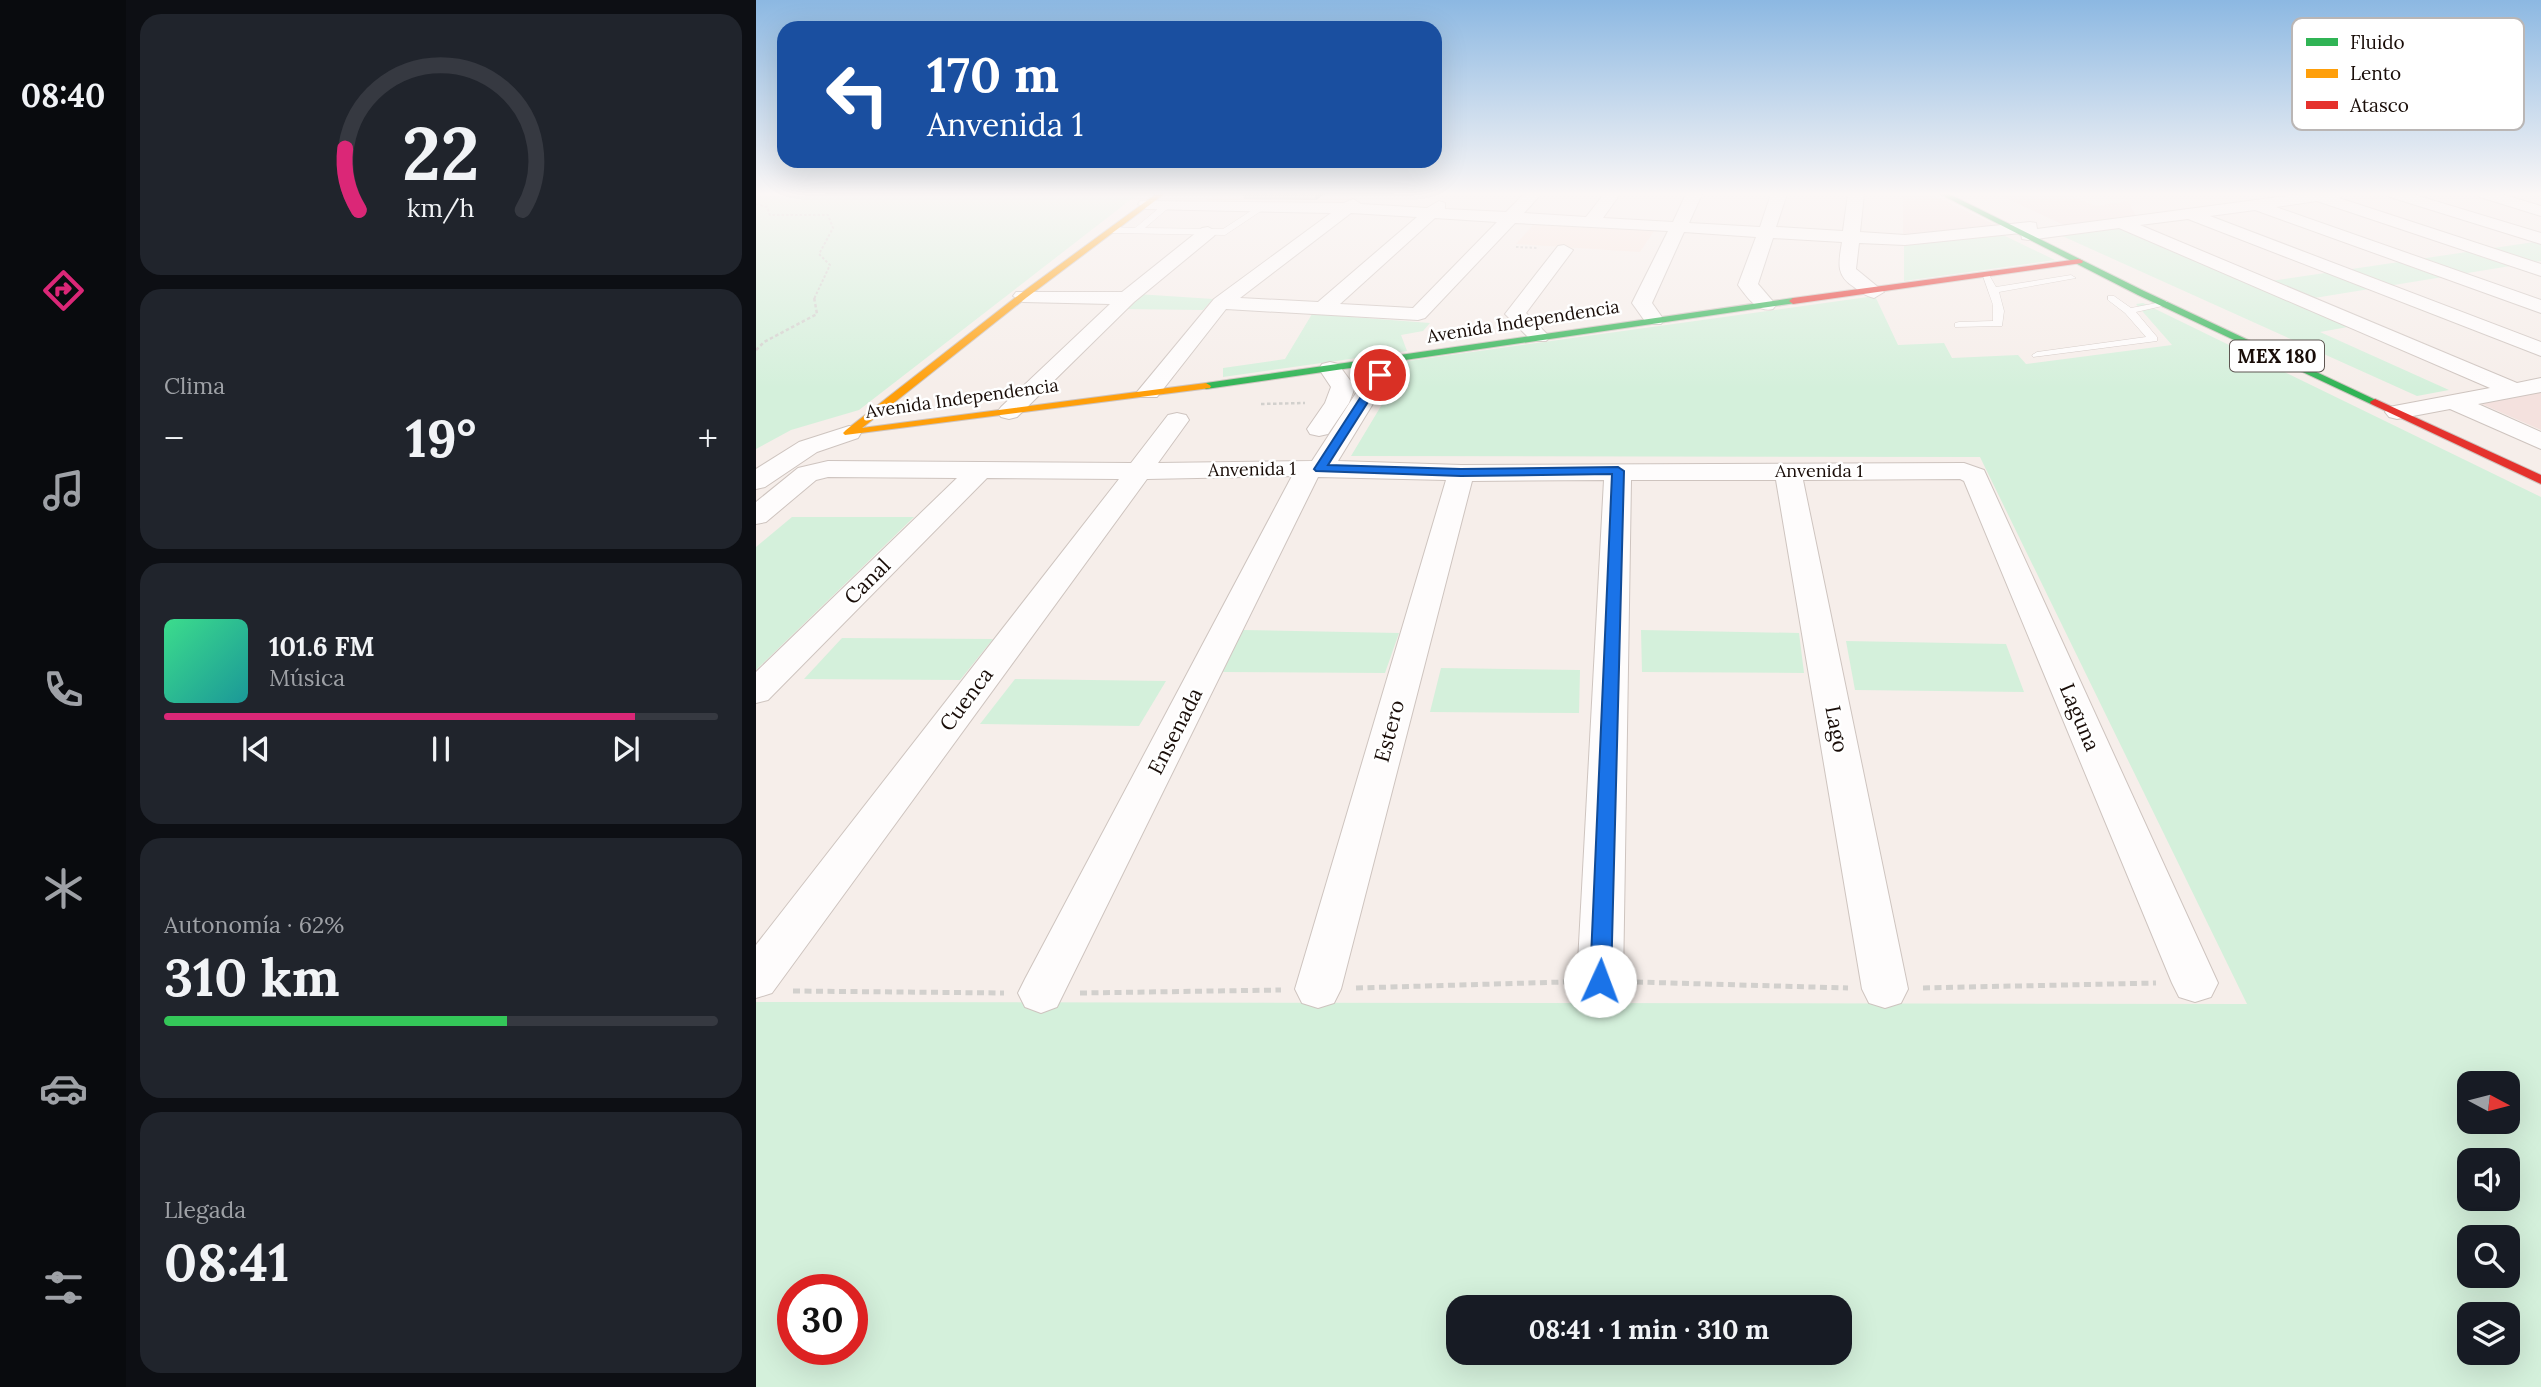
<!DOCTYPE html>
<html lang="es">
<head>
<meta charset="utf-8">
<style>
	:root { --surface:#171b24; --page:#20242c; --text:#f1f3f6; --muted:#9ea1a6; --line:#363941; --accent:#db2777 }
	body { margin:0; font-family:Lora,serif; background:var(--page); color:var(--text); height:100vh; display:flex; flex-direction:column; font-size:26px; white-space:nowrap }
	* { box-sizing:border-box; margin:0 }
	p { font-size:23px; color:var(--muted) }
	.icon { flex:none; width:38px; height:38px; fill:none; stroke:currentColor; stroke-width:2; stroke-linecap:round; stroke-linejoin:round }
	.map { position:relative; flex:1; overflow:hidden }
	.side { display:flex; flex-direction:column; gap:14px; padding:14px; background:#0d0f14; width:630px }
	.side>* { flex:none }
	.hud { position:absolute; left:21px; top:21px; width:665px; height:147px; border-radius:21px; box-shadow:0 7px 28px #0002; background:#1a4fa0; color:#fff; overflow:hidden }
	.needle { width:46px; rotate:97deg }
	.controls { position:absolute; left:1701px; top:1071px; display:grid; gap:14px }
	.controls a { display:grid; place-items:center; width:63px; height:63px; border-radius:14px; background:var(--surface); box-shadow:0 7px 28px #0002; font-size:35px }
	.speed { position:absolute; left:21px; top:1274px; display:flex; gap:14px; font-size:35px; font-weight:700; text-align:center }
	.speed>* { display:grid; place-content:center; width:91px; height:91px; border-radius:50%; background:var(--surface); box-shadow:0 7px 28px #0002; line-height:1 }
	.speed .limit { border:10px solid #d22; background:#fff; color:#111 }
	.pin { position:absolute; display:grid; place-items:center; width:60px; height:60px; color:#fff; margin:-30px; border:4px solid #fff; border-radius:50%; box-shadow:0 2px 7px #0007 }
	.me { position:absolute; width:77px; margin:-38px; rotate:2deg; stroke-linejoin:round; filter:drop-shadow(0 0 5px #0008) }
	.turn { display:flex; align-items:center; gap:24px; height:147px; padding:0 35px; font-size:32px }
	.turn .icon { width:91px; height:91px; stroke-width:2.5 }
	.turn b { display:block; font-size:49px; line-height:60px }
	.big { font-size:52px; font-weight:800; line-height:1.1 }
	.side .widget { flex:1; display:flex; flex-direction:column; justify-content:center; gap:10px; min-width:0; padding:0 24px; border-radius:21px; background:var(--page) }
	.side .dial { align-items:center; gap:0 }
	.dial svg { height:182px; overflow:visible; fill:none; stroke:var(--line); stroke-width:7; stroke-linecap:round; text-anchor:middle }
	.dial text { fill:var(--text); stroke:none }
	.song { display:flex; align-items:center; gap:21px }
	.cover { width:84px; height:84px; border-radius:10px; background:linear-gradient(135deg,hsl(150 70% 55%),hsl(180 70% 35%)) }
	.played { height:7px; border-radius:4px; background:linear-gradient(90deg,var(--accent) 85%,var(--line) 85%) }
	.keys { display:flex; justify-content:space-around; direction:ltr }
	.heat { display:flex; justify-content:space-between; align-items:center; font-size:38px; direction:ltr }
	.charge { height:10px; border-radius:5px; background:linear-gradient(90deg,#34c759 62%,var(--line) 0) }
	.trip { position:absolute; left:690px; top:1295px; width:406px; height:70px; border-radius:21px; background:var(--surface); box-shadow:0 7px 28px #0002; font-weight:800; line-height:70px; text-align:center }
	main { display:flex; flex:1; min-height:0 }
	.tab-bar { display:flex; flex-direction:column; width:126px; justify-content:space-around; align-items:center; background:#090b0e; color:var(--muted) }
	.tab-bar .icon { width:49px; height:49px }
	.tab-bar .active { color:var(--accent) }
	.tab-bar b { font-size:32px; color:var(--text) }
	.map>svg:first-child { display:block }
	.commercial { fill:#f4e1de }
	.built { fill:#f9e6de }
	.green { fill:#d4f0db; fill-rule:evenodd }
	.lines { fill:none; stroke-linecap:round; stroke-linejoin:round }
	.lane-casing { stroke:#cec4bf; stroke-width:1 }
	.street-casing { stroke:#cec4bf; stroke-width:2 }
	.fast-casing { stroke:#cec4bf; stroke-width:2 }
	.slow-casing { stroke:#cec4bf; stroke-width:2 }
	.jam-casing { stroke:#cec4bf; stroke-width:2 }
	.path-far2 { stroke:#d2d0cd; stroke-width:2; stroke-dasharray:2.5 2; stroke-linecap:butt }
	.path-far1 { stroke:#d2d0cd; stroke-width:2.5; stroke-dasharray:3.5 2.5; stroke-linecap:butt }
	.path { stroke:#d2d0cd; stroke-width:5; stroke-dasharray:7 4.5; stroke-linecap:butt }
	.lane { fill:#fefcfc; fill-rule:evenodd }
	.street { fill:#fefcfc; fill-rule:evenodd }
	.fast { fill:#30b455; fill-rule:evenodd }
	.slow { fill:#ff9f0a; fill-rule:evenodd }
	.jam { fill:#e5322d; fill-rule:evenodd }
	.wall { fill:#bdb4aa }
	.shaded-wall { fill:#9a928b }
	.route { fill:#1a73e8; stroke:#114b97; stroke-width:2 }
	.labels { text-anchor:middle; dominant-baseline:central; stroke-width:5; stroke-linejoin:round; paint-order:stroke }
	.far-street-label { font-size:18px; fill:#190d08; stroke:#fff }
	.shield { fill:#fff; stroke:#5e5652; stroke-width:2 }
	.shield-label { font-size:19px; font-weight:bold; fill:#190d08 }
	.street-label { font-size:21px; fill:#190d08; stroke:#fff }
	.key { fill:#fff; stroke:#bab6b5; stroke-width:2 }
	.key-label { font-size:19px; fill:#190d08 }
</style>
</head>
<body>
<main>
<nav class="tab-bar">
<b>08:40</b>
<svg class="icon active" aria-label="directions" viewBox="0 0 24 24"><path d="M12 3l9 9-9 9-9-9zM9 14v-3h6M13 9l2 2-2 2"/></svg>
<svg class="icon" aria-label="music" viewBox="0 0 24 24"><path d="M9 18V5l10-2v13"/><circle cx="6" cy="18" r="3"/><circle cx="16" cy="16" r="3"/></svg>
<svg class="icon" aria-label="phone" viewBox="0 0 24 24"><path d="M5 4h4l2 5-3 2q2 4 5 5l2-3 5 2v4C11 20 4 13 5 4z"/></svg>
<svg class="icon" aria-label="climate" viewBox="0 0 24 24"><path d="M12 3v18M4 7l16 10M4 17L20 7"/></svg>
<svg class="icon" aria-label="car" viewBox="0 0 24 24"><path d="M5 17H2v-5l4-1 3-4h7l3 4 3 1v5h-3M9 17h6M6 11h13"/><circle cx="7" cy="17" r="2"/><circle cx="17" cy="17" r="2"/></svg>
<svg class="icon" aria-label="filters" viewBox="0 0 24 24"><path d="M4 7h16M4 17h16"/><circle cx="9" cy="7" r="2"/><circle cx="15" cy="17" r="2"/></svg>
</nav>
<section class="side">
<div class="widget dial"><svg viewBox="0 0 100 80">
<path d="M14 69A42 42 0 1 1 86 69"/>
<path d="M14 69A42 42 0 0 1 8 42" stroke="#db2777"/>
<text x="50" y="56" font-size="32" font-weight="700">22</text>
<text x="50" y="72" font-size="11">km/h</text>
</svg></div>
<div class="widget"><p>Clima</p>
<div class="heat"><a>−</a><b class="big">19°</b><a>+</a></div>
</div>
<div class="widget">
<div class="song"><i class="cover"></i><div><b>101.6 FM</b><p>Música</p></div></div>
<div class="played"></div>
<div class="keys"><svg class="icon" aria-label="previous" viewBox="0 0 24 24"><path d="M18 5L8 12l10 7zM5 5v14"/></svg><svg class="icon" aria-label="pause" viewBox="0 0 24 24"><path d="M8 5v14M16 5v14"/></svg><svg class="icon" aria-label="next" viewBox="0 0 24 24"><path d="M6 5l10 7-10 7zM19 5v14"/></svg></div>
</div>
<div class="widget"><p>Autonomía · 62%</p><b class="big">310 km</b><div class="charge"></div></div>
<div class="widget"><p>Llegada</p><b class="big">08:41</b></div>
</section>
<div class="map">
<svg width="1785" height="1387" viewBox="0 0 1785 1387">
	<rect width="100%" height="100%" fill="#f6eeea"/>
	<!-- commercial -->
	<g class="commercial">
		<polygon points="1147,194 1175,194 1242,226 1147,239"/>
		<polygon points="1241,194 1310,194 1340,206 1372,201 1380,216 1308,225"/>
		<polygon points="1785,392 1785,430 1726,404"/>
	</g>
	<!-- built -->
	<g class="built">
		<polygon points="460,194 604,194 583,210 447,202"/>
		<polygon points="778,224 898,231 884,252 760,244"/>
	</g>
	<!-- green -->
	<g class="green">
		<polygon points="0,194 382,194 103,410 35,430 0,449"/>
		<polygon points="1367,226 1501,283 1785,241 1785,261 1546,300 1603,325 1564,332 1693,390 1661,396 1304,235"/>
		<polygon points="1245,234 1299,260 1148,281 1148,245"/>
		<polygon points="381,294 457,299 447,310 363,309"/>
		<path d="M1119 296 1142 345 1188 343 1196 358 1262 355 1270 364 1416 345 1380 304 1387 303 1785 497V1387H0V1002L1491 1004 1224 457 595 456 652 361ZM1713 1083H1752V1122H1713ZM1713 1160H1752V1199H1713ZM1713 1237H1752V1276H1713ZM37 1290H96V1349H37ZM702 1307H1083V1353H702ZM1713 1314H1752V1353H1713Z"/>
		<polygon points="556,314 674,323 667,331 645,335 651,351 467,377 467,368 529,359"/>
		<polygon points="36,517 158,517 0,670 0,547"/>
		<polygon points="487,630 643,633 629,673 467,672"/>
		<polygon points="885,630 1043,633 1048,673 886,672"/>
		<polygon points="86,638 237,639 204,680 48,679"/>
		<polygon points="1090,641 1250,644 1268,692 1099,690"/>
		<polygon points="685,668 824,670 823,713 674,712"/>
		<polygon points="259,679 410,681 383,726 224,724"/>
	</g>
	<g class="lines">
		<defs>
			<g id="lane">
				<polygon points="410,202 417,204 389,228 467,229 507,203 514,205 469,235 356,233 352,230 356,227 379,228"/>
				<polygon points="1226,273 1232,273 1240,287 1315,275 1320,278 1243,292 1248,311 1246,326 1199,327 1199,323 1203,322 1237,321 1237,305"/>
				<polygon points="1352,296 1358,296 1375,308 1411,301 1411,305 1380,312 1401,337 1401,341 1277,357 1276,355 1281,352 1390,337 1369,313 1352,300"/>
			</g>
			<g id="street">
				<path d="M768 194H785L768 213 830 217 848 194H864L847 218 917 222 930 194H946L933 223 1004 227 1015 194H1031L1020 227 1087 231 1092 194H1108L1104 232 1149 235 1274 222 1280 223 1281 229 1545 194H1590L1583 198 1785 264V276L1561 201 1520 207 1785 300V313L1499 210 1454 216 1785 342V356L1432 219 1384 225 1761 383 1785 378V392L1722 404 1785 432V449L1694 409 1641 419 1633 417 1629 412 1633 407 1734 388 1363 228 1272 240 1266 239 1265 233 1149 245 1103 243 1100 269 1128 292 1118 298C1110 296 1104 292 1098 287 1079 275 1083 262 1086 242L1017 238 1002 284 1020 305 1017 309C1001 313 991 297 982 285L1000 237 928 232 896 303 908 320 905 324H891L876 303 912 231 759 223 669 318 662 320 470 309 401 397H385L381 392 458 299 575 213 390 209 382 204 384 201 588 203 597 199 605 204 671 208 683 201 689 203V209L750 212ZM595 213 661 217 562 302 484 298ZM679 218 741 222 657 308 584 304Z"/>
				<polygon points="1631,194 1656,194 1785,233 1785,244 1634,197"/>
				<polygon points="1721,194 1746,194 1785,206 1785,216 1724,197"/>
				<polygon points="452,227 461,232 458,236 378,302 261,417 253,419 245,417 241,412 245,407 354,304 267,302 257,296 260,292 366,292 446,228"/>
				<polygon points="808,245 817,250 770,313 794,337 790,341 776,341 749,314 802,246"/>
				<polygon points="632,354 640,356 643,361 582,461 705,465 1208,463 1228,470 1462,983 1455,997 1439,1002 1423,997 1416,983 1208,481 1204,479 1047,480 1152,989 1145,1003 1129,1008 1113,1003 1106,989 1020,480 875,480 867,981 860,995 844,1000 828,995 821,981 848,480 716,481 585,989 578,1003 562,1008 546,1003 539,989 690,480 562,477 301,1007 285,1013 269,1007 262,993 269,979 536,476 391,479 16,993 0,998 0,945 363,479 231,478 12,700 0,703 0,672 201,478 72,477 60,480 10,522 0,524 0,502 42,468 72,461 375,463 412,415 421,413 430,415 433,420 402,463 556,461 624,356"/>
				<polygon points="574,362 582,364 599,387 593,403 572,434 563,436 554,434 551,429 569,403 575,387 563,369 566,364"/>
				<polygon points="93,426 102,428 105,433 102,438 61,452 9,487 0,489 0,469 43,442"/>
			</g>
			<g id="fast">
				<polygon points="1184,194 1193,194 1388,291 1624,402 1615,404 1382,295"/>
				<polygon points="1037,298 1040,299 1040,303 450,389 445,386 450,383"/>
			</g>
			<polygon id="slow" points="400,194 408,194 270,298 106,428 450,383 455,386 454,388 89,435 87,433 90,430 264,294"/>
			<g id="jam">
				<polygon points="1323,259 1327,261 1326,263 1037,304 1033,301 1037,298"/>
				<polygon points="1619,399 1785,475 1785,484 1615,404 1614,402"/>
			</g>
		</defs>
		<!-- lane casing -->
		<use href="#lane" class="lane-casing"/>
		<!-- street casing -->
		<use href="#street" class="street-casing"/>
		<!-- fast casing -->
		<use href="#fast" class="fast-casing"/>
		<!-- slow casing -->
		<use href="#slow" class="slow-casing"/>
		<!-- jam casing -->
		<use href="#jam" class="jam-casing"/>
		<!-- path-far2 -->
		<g class="path-far2">
			<polyline points="0,204 11,207 14,215 72,215 77,228 63,254 74,265 58,299"/>
			<polyline points="760,247 782,248"/>
		</g>
		<!-- path-far1 -->
		<g class="path-far1">
			<polyline points="0,350 8,342 61,314 58,297"/>
			<polyline points="505,404 549,403"/>
		</g>
		<!-- path -->
		<g class="path">
			<polyline points="880,982 1092,988"/>
			<polyline points="600,988 808,982"/>
			<polyline points="1167,988 1400,983"/>
			<polyline points="37,991 248,993"/>
			<polyline points="324,993 525,990"/>
		</g>
		<!-- lane -->
		<use href="#lane" class="lane"/>
		<!-- street -->
		<use href="#street" class="street"/>
		<!-- fast -->
		<use href="#fast" class="fast"/>
		<!-- slow -->
		<use href="#slow" class="slow"/>
		<!-- jam -->
		<use href="#jam" class="jam"/>
	</g>
	<!-- wall -->
	<polygon class="wall" points="487,194 569,194 560,200 488,199"/>
	<!-- shaded-wall -->
	<polygon class="shaded-wall" points="559,194 569,194 560,200"/>
	<!-- sky -->
	<linearGradient id="sky" x2="0" y2="1"><stop stop-color="#8cb8e2"/><stop offset="0.5" stop-color="#fbf7f6"/><stop offset="1" stop-color="#fbf7f6" stop-opacity="0"/></linearGradient>
	<rect width="1785" height="388" fill="url(#sky)"/>
	<!-- route -->
	<polygon class="route" points="624,372 629,375 572,465 705,469 862,467 868,471 855,981 852,987 844,989 837,987 834,981 856,474 705,476 560,471 558,469 619,375"/>
	<g class="labels">
		<!-- far-street labels -->
		<g class="far-street-label">
			<text transform="translate(767 321) rotate(-9)">Avenida Independencia</text>
			<text transform="translate(206 398) rotate(-8)">Avenida Independencia</text>
			<text transform="translate(496 469) rotate(-1)">Anvenida 1</text>
			<text x="1063" y="470">Anvenida 1</text>
		</g>
		<!-- shield labels -->
		<rect class="shield" x="1474" y="340.5" width="94" height="31" rx="5"/>
		<g class="shield-label">
			<text x="1521" y="356">MEX 180</text>
		</g>
		<!-- street labels -->
		<g class="street-label">
			<text transform="translate(111 581) rotate(-45)">Canal</text>
			<text transform="translate(210 699) rotate(-53)">Cuenca</text>
			<text transform="translate(1324 717) rotate(67)">Laguna</text>
			<text transform="translate(1081 729) rotate(79)">Lago</text>
			<text transform="translate(419 731) rotate(-63)">Ensenada</text>
			<text transform="translate(633 731) rotate(-75)">Estero</text>
		</g>
	</g>
	<!-- legend -->
	<rect x="1536" y="18" width="232" height="112" rx="10" class="key"/>
	<rect x="1550" y="38" width="32" height="8" fill="#30b455"/>
	<rect x="1550" y="69" width="32" height="9" fill="#ff9f0a"/>
	<rect x="1550" y="101" width="32" height="8" fill="#e5322d"/>
	<g class="key-label">
		<text x="1594" y="49">Fluido</text>
		<text x="1594" y="80">Lento</text>
		<text x="1594" y="112">Atasco</text>
	</g>
</svg>
<div class="controls">
<a><svg class="needle" viewBox="-14 -14 28 28"><path d="M0-13l5 13h-10z" fill="#e53935"/><path d="M0 13l5-13h-10z" fill="#9ea1a6"/></svg></a>
<a><svg class="icon" aria-label="sound" viewBox="0 0 24 24"><path d="M4 9h4l5-4v14l-5-4H4zM17 9q2 3 0 6"/></svg></a>
<a><svg class="icon" aria-label="search" viewBox="0 0 24 24"><circle cx="10" cy="10" r="6"/><path d="M15 15l6 6"/></svg></a>
<a><svg class="icon" aria-label="layers" viewBox="0 0 24 24"><path d="M12 4l9 5-9 5-9-5zM3 14l9 5 9-5"/></svg></a>
</div>
<div class="speed"><div class="limit">30</div></div>
<div class="pin" style="left:624px;top:375px;background:#d93025"><svg class="icon" aria-label="arrive" viewBox="0 0 24 24"><path d="M6 21V4h12l-3 4 3 4H6"/></svg></div>
<svg class="me" style="left:844px;top:981px" viewBox="-20 -20 40 40"><circle r="19" fill="#fff"/><path d="M0-13L10 11 0 6-10 11z" fill="#1a73e8"/></svg>
<div class="trip">08:41 · 1 min · 310 m</div>
<div class="hud">
<div class="turn"><svg class="icon" aria-label="left" viewBox="0 0 24 24"><path d="M17 20v-9H6M10 6l-5 5 5 5"/></svg><div><b>170 m</b>Anvenida 1</div></div>
</div>
</div>
</main>
</body>
</html>
